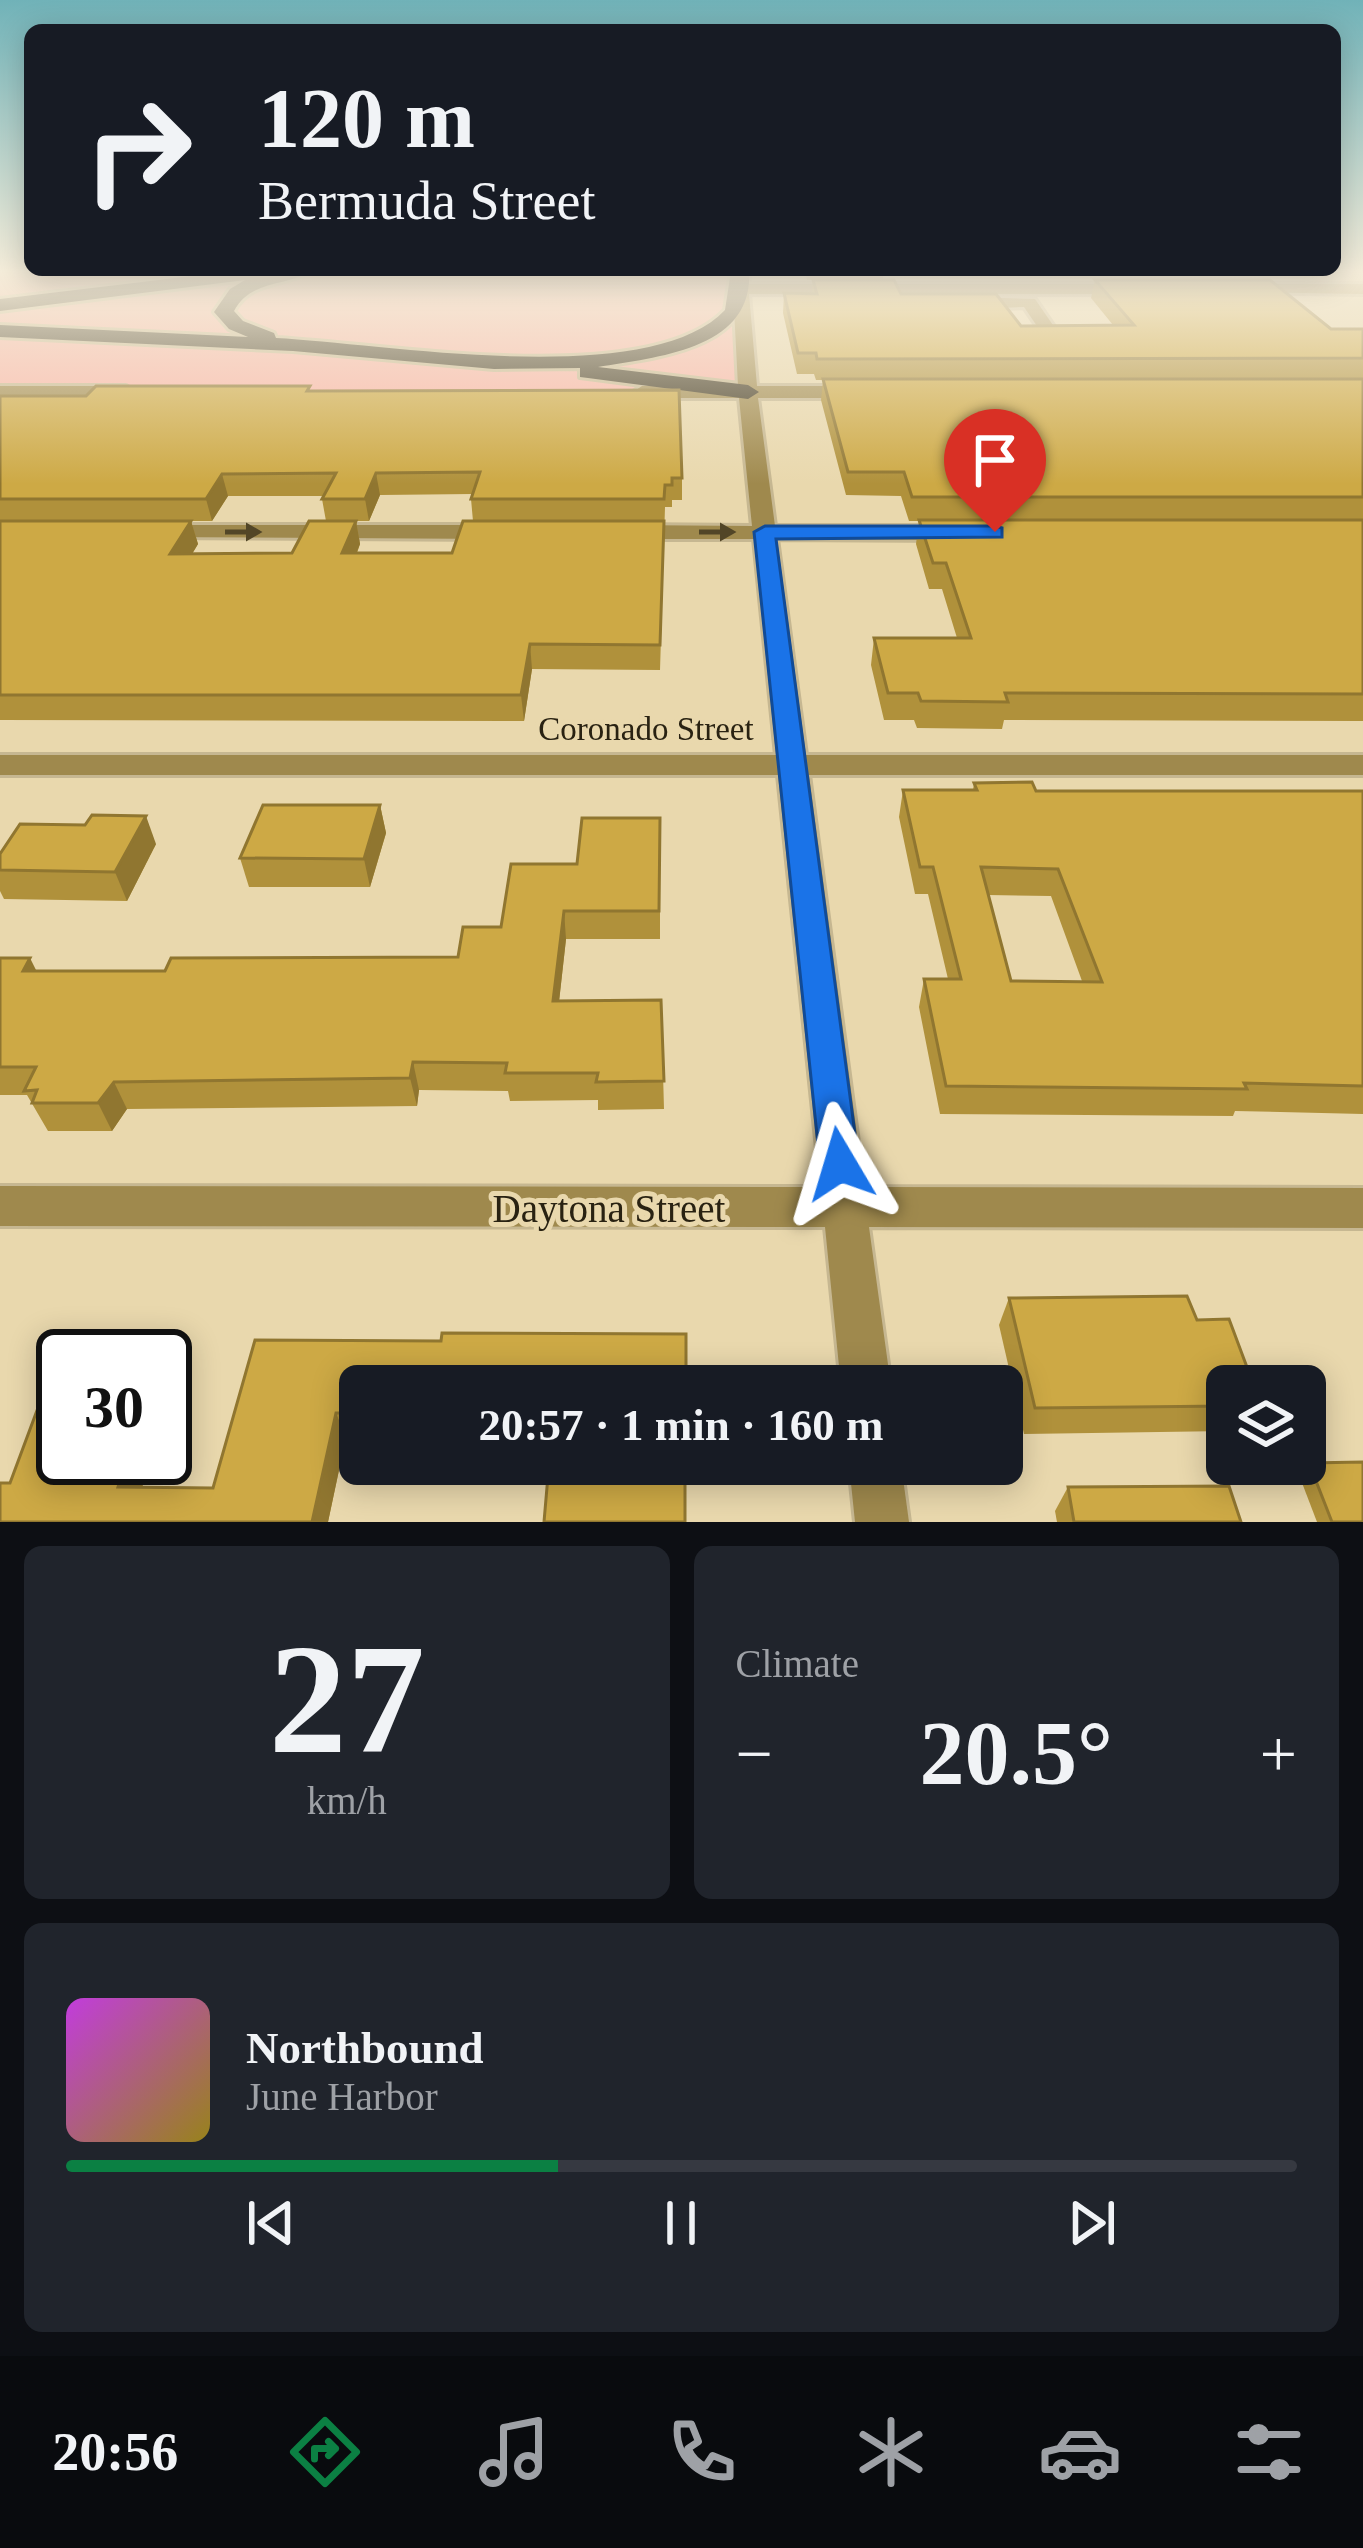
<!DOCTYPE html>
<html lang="en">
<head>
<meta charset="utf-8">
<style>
	:root { --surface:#171b24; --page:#20242c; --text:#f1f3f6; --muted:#9ea1a6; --line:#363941; --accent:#0b8043 }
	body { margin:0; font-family:"Times New Roman",serif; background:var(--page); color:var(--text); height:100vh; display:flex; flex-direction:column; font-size:45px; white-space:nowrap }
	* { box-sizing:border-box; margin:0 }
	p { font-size:39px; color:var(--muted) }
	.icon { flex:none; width:66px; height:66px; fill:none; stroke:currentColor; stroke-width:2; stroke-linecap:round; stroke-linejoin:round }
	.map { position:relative; height:1522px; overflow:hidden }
	.panel { display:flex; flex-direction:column; gap:24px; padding:24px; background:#0d0f14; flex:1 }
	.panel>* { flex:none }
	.guide { position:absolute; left:24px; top:24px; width:1317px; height:252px; border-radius:18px; box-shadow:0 6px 30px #0003; background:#171b24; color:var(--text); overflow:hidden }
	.buttons { position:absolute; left:1206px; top:1365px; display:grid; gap:24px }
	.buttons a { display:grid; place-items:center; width:120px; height:120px; border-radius:18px; background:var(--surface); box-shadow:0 6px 30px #0003; font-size:60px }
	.speed { position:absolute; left:36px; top:1329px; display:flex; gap:24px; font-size:60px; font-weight:700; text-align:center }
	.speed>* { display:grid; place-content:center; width:156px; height:156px; border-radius:50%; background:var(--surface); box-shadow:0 6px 30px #0003; line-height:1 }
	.speed .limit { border:6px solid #111; border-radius:18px; background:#fff; color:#111 }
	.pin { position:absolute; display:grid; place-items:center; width:102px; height:102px; color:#fff; margin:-123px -51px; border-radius:50% 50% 50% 0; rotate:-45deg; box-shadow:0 0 12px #0007 }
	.pin .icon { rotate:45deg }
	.me { position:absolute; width:132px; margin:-66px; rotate:353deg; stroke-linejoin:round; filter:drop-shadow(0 0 9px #0008) }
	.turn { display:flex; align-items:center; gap:42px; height:252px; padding:0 36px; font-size:54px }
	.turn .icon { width:156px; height:156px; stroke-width:2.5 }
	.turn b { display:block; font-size:84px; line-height:102px }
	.big { font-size:90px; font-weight:800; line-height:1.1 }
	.panel .tile { flex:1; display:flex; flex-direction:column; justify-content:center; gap:18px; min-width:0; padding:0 42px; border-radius:18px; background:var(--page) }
	.panel .dial { align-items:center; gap:0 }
	.dial b { font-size:156px; line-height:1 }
	.song { display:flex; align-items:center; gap:36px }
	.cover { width:144px; height:144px; border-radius:18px; background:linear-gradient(135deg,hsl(290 70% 55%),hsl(50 70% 35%)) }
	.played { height:12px; border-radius:6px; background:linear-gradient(90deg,var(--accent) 40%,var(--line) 40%) }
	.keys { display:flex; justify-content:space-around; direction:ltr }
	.heat { display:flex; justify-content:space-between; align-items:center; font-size:66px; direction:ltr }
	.panel .tiles { flex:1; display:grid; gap:24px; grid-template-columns:1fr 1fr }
	.tile:last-child { grid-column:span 2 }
	.trip { position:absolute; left:339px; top:1365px; width:684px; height:120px; border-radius:18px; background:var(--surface); box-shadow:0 6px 30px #0003; font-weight:800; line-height:120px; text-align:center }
	.menu { display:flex; height:192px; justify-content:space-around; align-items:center; background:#090b0e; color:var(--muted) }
	.menu .icon { width:84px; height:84px }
	.menu .on { color:var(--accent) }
	.menu b { font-size:54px; color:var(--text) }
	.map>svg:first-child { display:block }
	.green { fill:#fbb4a8 }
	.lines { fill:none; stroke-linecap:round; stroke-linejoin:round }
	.minor-casing { stroke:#c6b791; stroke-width:6 }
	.highway-casing { stroke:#c6b791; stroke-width:6 }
	.minor { fill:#9f894d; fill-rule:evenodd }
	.highway { fill:#3d351f; fill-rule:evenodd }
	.wall { fill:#b0913b; fill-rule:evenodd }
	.shaded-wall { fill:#907630 }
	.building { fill:#cda945; stroke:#907630; stroke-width:3; fill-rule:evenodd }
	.oneway { fill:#524627 }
	.route { fill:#1a73e8; stroke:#114b97; stroke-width:3 }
	.labels { text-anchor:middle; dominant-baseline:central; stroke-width:10; stroke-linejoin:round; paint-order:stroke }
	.street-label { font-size:33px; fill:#292212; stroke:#e9d8ad }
	.near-street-label { font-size:39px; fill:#292212; stroke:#e9d8ad }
</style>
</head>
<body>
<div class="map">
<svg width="1363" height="1522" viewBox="0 0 1363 1522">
	<rect width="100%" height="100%" fill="#e9d8ad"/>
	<!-- green -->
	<polygon class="green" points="0,271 738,271 748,392 0,392"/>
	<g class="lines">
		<defs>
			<g id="minor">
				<polygon points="741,284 1131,284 1139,289 1131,294 749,294 757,386 858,386 867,392 858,398 758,398 775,526 954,526 965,533 954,540 777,539 806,755 1363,755 1363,775 809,775 864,1187 1363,1188 1363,1228 869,1227 891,1386 841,1386 825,1227 0,1226 0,1186 821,1187 778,775 0,775 0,755 776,755 754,539 624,539 613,532 624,525 752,526 739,398 642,398 633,392 642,386 738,386 733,289"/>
				<polygon points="1245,284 1363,284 1363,294 1240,292 1240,286"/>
				<polygon points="1035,299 1057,331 1055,335 1043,335 1024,307 1001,308 993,303 1001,298"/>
				<polygon points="0,386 126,386 135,392 126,398 0,398"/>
				<polygon points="156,525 498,525 509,532 498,539 148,537 148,527"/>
				<polygon points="849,1464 901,1464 909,1522 855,1522"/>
			</g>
			<path id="highway" d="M234 271H311C286 287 251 279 234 311L243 321 274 333 276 338C380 343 649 391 725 310L731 271H749C754 349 658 357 598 367L748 385 759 392 748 399 588 378 580 377V368L494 369 293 351 0 337V325L248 337 229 329 214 312 230 289 245 280 0 311V299Z"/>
		</defs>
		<!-- minor casing -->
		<use href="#minor" class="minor-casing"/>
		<!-- highway casing -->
		<use href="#highway" class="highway-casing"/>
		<!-- minor -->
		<use href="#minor" class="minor"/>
		<!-- highway -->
		<use href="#highway" class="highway"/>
	</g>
	<!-- wall -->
	<g class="wall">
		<polygon points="805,271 884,271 883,280 807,280"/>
		<polygon points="813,280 901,294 1021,326 1113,325 1091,298 1095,280 1331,329 1363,329 1363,721 1004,720 1002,729 917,728 914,720 884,720 871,665 874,638 957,638 942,589 929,589 916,544 919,521 909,521 901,496 846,495 821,400 823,380 816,380 814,374 797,374 783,313 784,293 812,294"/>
		<path d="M311 391 682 478V500H672V507H665L660 670 532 669 524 721 0 720V396H86ZM472 494 471 499 473 521 452 553H357L360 544 356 521H369L380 495ZM228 496H323L322 499 326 521 292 553 192 554 198 544 191 521H212Z"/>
		<path d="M974 783 1036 791H1363V1114L1235 1111 1233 1116 940 1114 919 1007 924 979H948L928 894H915L899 817 903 790H973ZM988 895 1051 896 1082 981H1011Z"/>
		<polygon points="380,805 386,833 370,887 249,887 240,858"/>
		<polygon points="660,818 660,939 566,939 559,1001 661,1000 664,1109 598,1110 598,1100 510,1101 508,1091 419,1090 417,1106 127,1109 112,1131 48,1131 27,1095 0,1095 0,958 36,971 165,971 458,957 501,927 577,864"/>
		<polygon points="156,844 127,901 4,899 0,891 0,854"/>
		<polygon points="1009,1298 1197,1320 1227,1386 1227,1431 1024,1434 999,1325"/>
		<polygon points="442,1333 686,1334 686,1386 360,1386 360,1437 346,1437 328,1522 0,1522 0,1483 10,1483 64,1338 165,1335 179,1360 165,1409 165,1356 63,1356 63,1458 151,1458 142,1488 213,1488 255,1340 441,1341"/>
		<polygon points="1309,1463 1363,1522 1317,1522 1299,1475"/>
		<polygon points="1068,1487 1241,1522 1057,1522 1055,1511"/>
	</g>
	<!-- shaded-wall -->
	<g class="shaded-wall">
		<polygon points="376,473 380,495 369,521 365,499"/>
		<polygon points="222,474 228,496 212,521 206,499"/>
		<polygon points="191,521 198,544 178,577 170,554"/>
		<polygon points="356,521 360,544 347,577 342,553"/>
		<polygon points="530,644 532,669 524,721 521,695"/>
		<polygon points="380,805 386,833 370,887 364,859"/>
		<polygon points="146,816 156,844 127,901 115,872"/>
		<polygon points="564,911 566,939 556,1029 553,1001"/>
		<polygon points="30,958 44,986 23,971"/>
		<polygon points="413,1062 419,1090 417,1106 410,1078"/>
		<polygon points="114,1082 127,1109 112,1131 98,1103"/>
		<polygon points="165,1335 179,1360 165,1409 165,1356 158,1356"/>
		<polygon points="336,1413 346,1437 328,1522 312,1522"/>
		<polygon points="127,1458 151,1458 135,1510 118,1487"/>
	</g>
	<!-- building -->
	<g class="building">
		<polygon points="813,280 894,280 901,294 996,294 1021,326 1134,325 1095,280 1270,280 1331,329 1363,329 1363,358 817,359 816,353 798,353 784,293 817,294"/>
		<polygon points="823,379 1363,379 1363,497 912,497 904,472 848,472"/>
		<polygon points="96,386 310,386 307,391 679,390 682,478 672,478 672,485 665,485 664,499 471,499 480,472 376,473 365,499 322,499 336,473 222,474 206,499 0,499 0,396 86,396"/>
		<polygon points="919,520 1363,520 1363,694 1005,693 1008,702 921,701 918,693 888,693 874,638 971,638 946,563 933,563"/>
		<polygon points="0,521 191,521 170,554 292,553 309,521 356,521 342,553 452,553 463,521 664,521 660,645 530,644 521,695 0,695"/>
		<path d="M1032 782 1036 791H1363V1086L1244 1083 1247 1089 946 1086 924 979H961L933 867H920L903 790H977L974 783ZM981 867 1058 869 1102 982 1011 981Z"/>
		<polygon points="263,805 380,805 364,859 240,858"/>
		<polygon points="92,815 146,816 115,872 0,870 0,854 20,824 85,825"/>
		<polygon points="582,818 660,818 659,911 564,911 553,1001 661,1000 664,1081 596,1082 598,1073 505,1073 507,1063 413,1062 410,1078 114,1082 98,1103 32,1103 37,1090 24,1091 36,1067 0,1067 0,958 30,958 23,971 165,971 171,958 458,957 463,927 501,927 511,864 577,864"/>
		<polygon points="1187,1296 1197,1320 1229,1319 1254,1386 1227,1386 1227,1406 1035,1408 1009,1298"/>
		<polygon points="442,1333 686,1334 686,1386 360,1386 360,1413 336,1413 312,1522 0,1522 0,1483 10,1483 64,1338 165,1335 158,1356 63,1356 63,1458 127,1458 118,1487 213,1488 255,1340 441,1341"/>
		<polygon points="1363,1462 1363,1522 1332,1522 1309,1463"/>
		<polygon points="549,1464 685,1464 685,1522 544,1522"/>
		<polygon points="1229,1486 1241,1522 1074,1522 1068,1487"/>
	</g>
	<!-- one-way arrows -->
	<defs><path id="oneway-solid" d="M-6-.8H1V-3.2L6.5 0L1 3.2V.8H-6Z" transform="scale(3)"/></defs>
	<g class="oneway">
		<use href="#oneway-solid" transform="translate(243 532)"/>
		<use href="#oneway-solid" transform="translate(717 532)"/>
	</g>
	<!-- sky -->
	<linearGradient id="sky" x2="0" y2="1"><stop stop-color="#70b2b8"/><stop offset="0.56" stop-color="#f5edda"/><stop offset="1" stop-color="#f5edda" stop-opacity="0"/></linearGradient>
	<rect width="1363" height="484" fill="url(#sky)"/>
	<!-- route -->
	<polygon class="route" points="995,526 1002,528 1002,537 776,539 859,1164 853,1176 840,1181 826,1176 820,1164 754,532 765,526"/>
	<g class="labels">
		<!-- street labels -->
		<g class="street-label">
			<text x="646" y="729">Coronado Street</text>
		</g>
		<!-- near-street labels -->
		<g class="near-street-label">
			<text x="609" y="1208">Daytona Street</text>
		</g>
	</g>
</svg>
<div class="buttons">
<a><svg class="icon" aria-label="layers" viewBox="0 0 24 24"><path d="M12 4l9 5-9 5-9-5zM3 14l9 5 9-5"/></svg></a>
</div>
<div class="speed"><div class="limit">30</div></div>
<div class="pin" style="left:995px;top:532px;background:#d93025"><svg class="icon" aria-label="arrive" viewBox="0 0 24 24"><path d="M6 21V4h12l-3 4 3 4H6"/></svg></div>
<svg class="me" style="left:840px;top:1164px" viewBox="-20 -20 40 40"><path d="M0-17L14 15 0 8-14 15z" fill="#1a73e8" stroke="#fff" stroke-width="4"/></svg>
<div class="trip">20:57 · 1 min · 160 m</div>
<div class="guide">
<div class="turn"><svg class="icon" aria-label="right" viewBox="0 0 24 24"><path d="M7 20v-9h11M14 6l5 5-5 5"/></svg><div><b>120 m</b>Bermuda Street</div></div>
</div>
</div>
<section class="panel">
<div class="tiles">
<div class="tile dial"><b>27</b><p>km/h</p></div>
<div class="tile"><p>Climate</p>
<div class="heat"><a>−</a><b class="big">20.5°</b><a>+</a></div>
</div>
<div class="tile">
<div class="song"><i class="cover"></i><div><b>Northbound</b><p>June Harbor</p></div></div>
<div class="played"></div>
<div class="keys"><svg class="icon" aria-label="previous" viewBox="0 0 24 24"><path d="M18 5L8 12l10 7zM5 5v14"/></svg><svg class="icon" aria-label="pause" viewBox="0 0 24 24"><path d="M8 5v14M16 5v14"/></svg><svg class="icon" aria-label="next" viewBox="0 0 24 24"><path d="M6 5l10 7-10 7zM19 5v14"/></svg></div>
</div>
</div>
</section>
<nav class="menu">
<b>20:56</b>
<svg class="icon on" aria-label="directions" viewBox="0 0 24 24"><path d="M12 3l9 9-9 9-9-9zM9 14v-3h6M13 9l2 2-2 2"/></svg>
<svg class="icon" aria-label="music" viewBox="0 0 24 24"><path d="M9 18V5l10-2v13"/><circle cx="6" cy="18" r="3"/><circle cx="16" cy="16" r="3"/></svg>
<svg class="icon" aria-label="phone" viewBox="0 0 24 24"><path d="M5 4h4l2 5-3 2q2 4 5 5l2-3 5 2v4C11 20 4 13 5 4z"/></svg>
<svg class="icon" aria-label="climate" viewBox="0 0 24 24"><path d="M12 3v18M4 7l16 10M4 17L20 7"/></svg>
<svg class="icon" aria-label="car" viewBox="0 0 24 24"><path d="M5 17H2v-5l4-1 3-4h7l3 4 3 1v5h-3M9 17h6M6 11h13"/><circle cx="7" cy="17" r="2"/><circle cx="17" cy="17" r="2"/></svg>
<svg class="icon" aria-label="filters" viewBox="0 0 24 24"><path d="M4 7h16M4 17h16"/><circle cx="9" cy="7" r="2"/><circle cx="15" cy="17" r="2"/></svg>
</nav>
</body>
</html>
